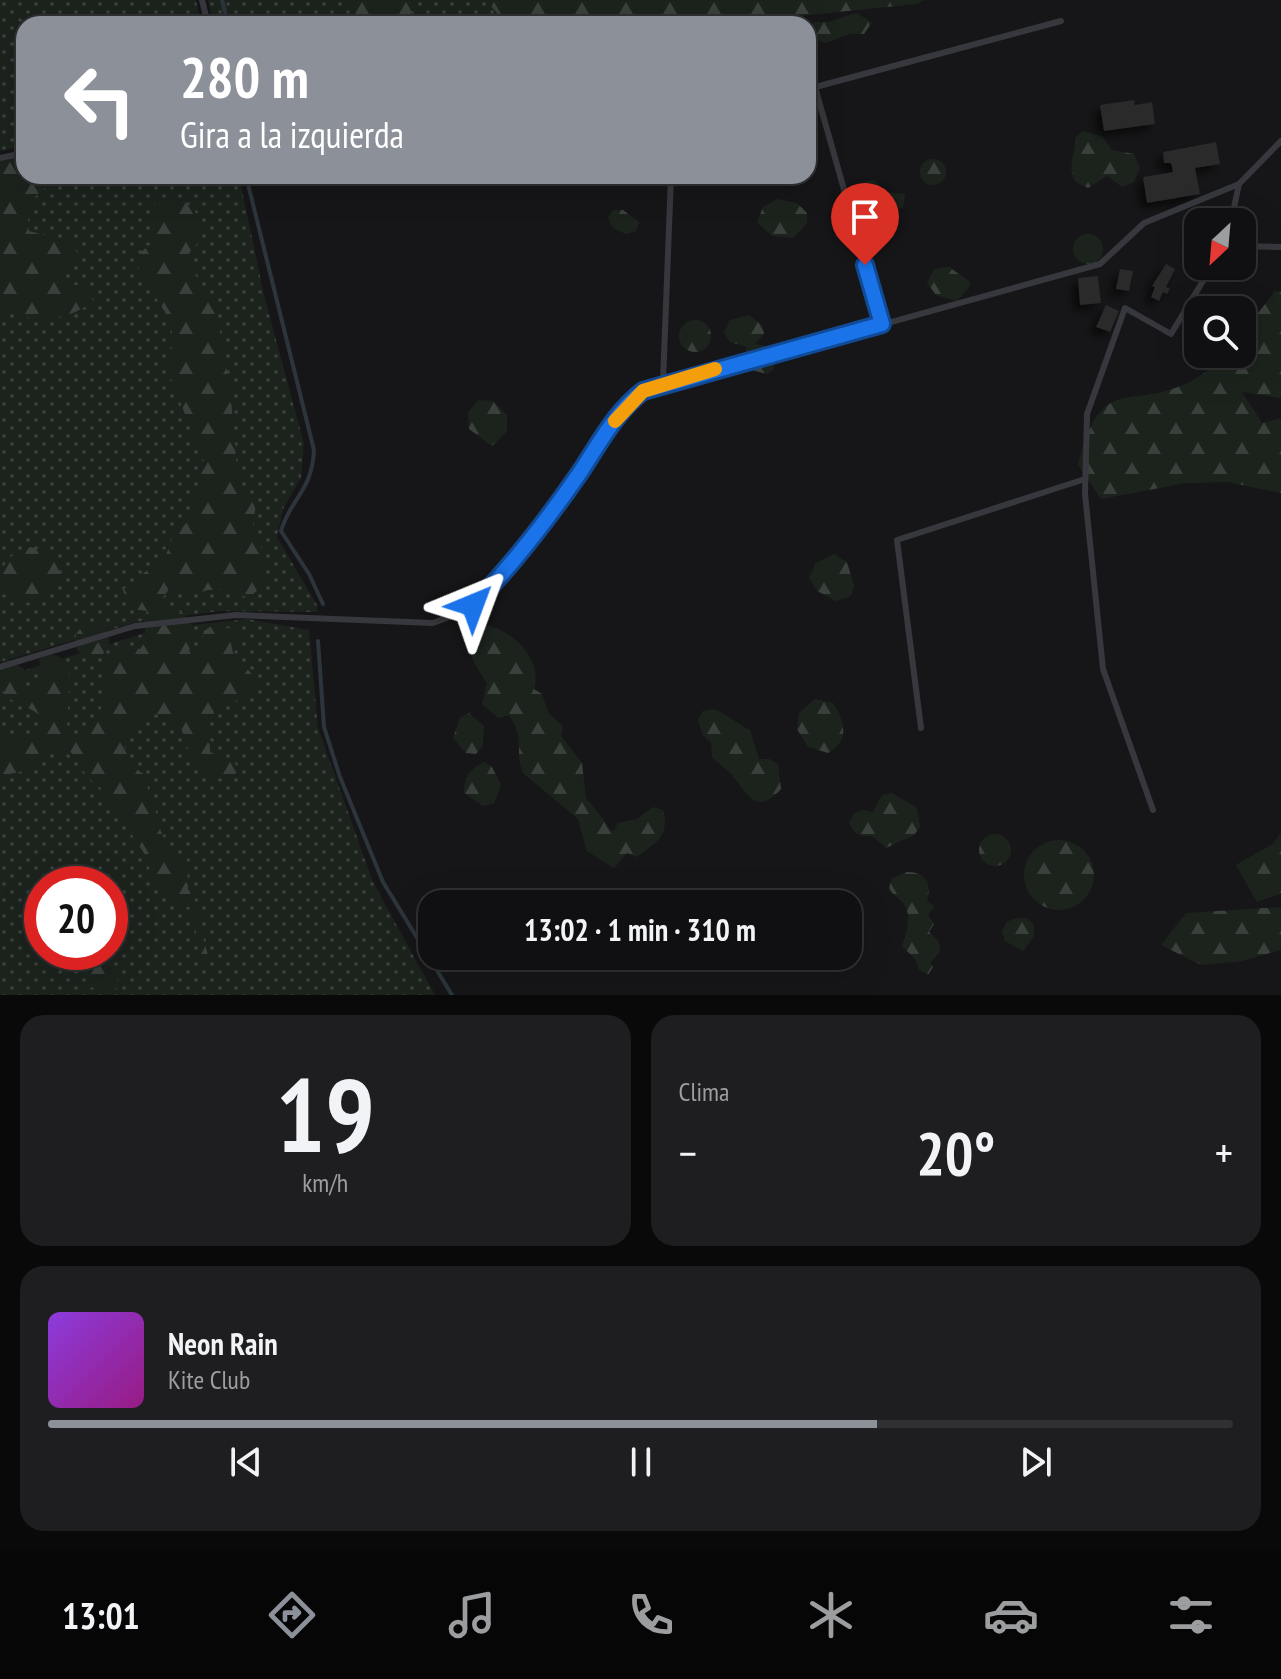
<!DOCTYPE html>
<html lang="es">
<head>
<meta charset="utf-8">
<style>
	:root { --surface:#101012; --page:#1e1e20; --text:#f1f3f6; --muted:#9c9d9f; --line:#303032; --accent:#8c9099 }
	body { margin:0; font-family:"PT Sans Narrow",sans-serif; background:var(--page); color:var(--text); height:100vh; display:flex; flex-direction:column; font-size:30px; white-space:nowrap }
	* { box-sizing:border-box; margin:0 }
	p { font-size:26px; color:var(--muted) }
	.icon { flex:none; width:44px; height:44px; fill:none; stroke:currentColor; stroke-width:2; stroke-linecap:round; stroke-linejoin:round }
	.map { position:relative; height:995px; overflow:hidden }
	.drawer { display:flex; flex-direction:column; gap:20px; padding:20px; background:#09090a; flex:1 }
	.drawer>* { flex:none }
	.guide { position:absolute; left:16px; top:16px; width:800px; height:168px; border-radius:24px; box-shadow:0 8px 32px #0002,0 0 0 2px var(--line); background:#8c9099; color:#fff; overflow:hidden }
	.needle { width:52px; rotate:206deg }
	.fabs { position:absolute; left:1184px; top:208px; display:grid; gap:16px }
	.fabs a { display:grid; place-items:center; width:72px; height:72px; border-radius:16px; background:var(--surface); box-shadow:0 8px 32px #0002,0 0 0 2px var(--line); font-size:40px }
	.speed { position:absolute; left:24px; top:866px; display:flex; gap:16px; font-size:40px; font-weight:700; text-align:center }
	.speed>* { display:grid; place-content:center; width:104px; height:104px; border-radius:50%; background:var(--surface); box-shadow:0 8px 32px #0002,0 0 0 2px var(--line); line-height:1 }
	.speed .limit { border:12px solid #d22; background:#fff; color:#111 }
	.pin { position:absolute; display:grid; place-items:center; width:68px; height:68px; color:#fff; margin:-82px -34px; border-radius:50% 50% 50% 0; rotate:-45deg; box-shadow:0 0 8px #0007 }
	.pin .icon { rotate:45deg }
	.me { position:absolute; width:88px; margin:-44px; rotate:44deg; stroke-linejoin:round; filter:drop-shadow(0 0 6px #0008) }
	.turn { display:flex; align-items:center; gap:28px; height:168px; padding:0 32px; font-size:36px }
	.turn .icon { width:104px; height:104px; stroke-width:2.5 }
	.turn b { display:block; font-size:56px; line-height:68px }
	.big { font-size:60px; font-weight:700; line-height:1.1 }
	.drawer .tile { flex:1; display:flex; flex-direction:column; justify-content:center; gap:12px; min-width:0; padding:0 28px; border-radius:24px; background:var(--page) }
	.drawer .dial { align-items:center; gap:0 }
	.dial b { font-size:104px; line-height:1 }
	.song { display:flex; align-items:center; gap:24px }
	.cover { width:96px; height:96px; border-radius:12px; background:linear-gradient(135deg,hsl(270 70% 55%),hsl(310 70% 35%)) }
	.played { height:8px; border-radius:4px; background:linear-gradient(90deg,var(--accent) 70%,var(--line) 70%) }
	.keys { display:flex; justify-content:space-around; direction:ltr }
	.heat { display:flex; justify-content:space-between; align-items:center; font-size:44px; direction:ltr }
	.drawer .tiles { flex:1; display:grid; gap:20px; grid-template-columns:1fr 1fr }
	.tile:last-child { grid-column:span 2 }
	.trip { position:absolute; left:418px; top:890px; width:444px; height:80px; border-radius:24px; background:var(--surface); box-shadow:0 8px 32px #0002,0 0 0 2px var(--line); font-weight:700; line-height:80px; text-align:center }
	.tabs { display:flex; height:128px; justify-content:space-around; align-items:center; background:#060607; color:var(--muted) }
	.tabs .icon { width:56px; height:56px }
	.tabs .active { color:var(--accent) }
	.tabs b { font-size:36px; color:var(--text) }
	.map>svg:first-child { display:block }
	.grass { fill:url(#grass-dots); fill-rule:evenodd }
	.forest { fill:url(#forest-firs) }
	.lines { fill:none; stroke-linecap:round; stroke-linejoin:round }
	.stream { stroke:#2c353c; stroke-width:4 }
	.building { fill:#29292c; filter:url(#shadow) }
	.service { stroke:#37383d; stroke-width:6 }
	.route-casing { stroke:#114b97; stroke-width:20 }
	.route { stroke:#1a73e8; stroke-width:14 }
	.slow { stroke:#f59e0b; stroke-width:14 }
</style>
</head>
<body>
<div class="map">
<svg width="1281" height="995" viewBox="0 0 1281 995">
	<defs>
		<pattern id="grass-dots" width="8" height="8" patternUnits="userSpaceOnUse" patternTransform="scale(2)"><rect width="8" height="8" fill="#1c231d"/><path d="M2 2h.1M6 6h.1" fill="none" stroke="#3a403c" stroke-width="1.8" stroke-linecap="round"/></pattern>
		<pattern id="forest-firs" width="22" height="20" patternUnits="userSpaceOnUse" patternTransform="scale(2)"><rect width="22" height="20" fill="#1c231d"/><path d="M5 1l3.5 6h-7zM16 11l3.5 6h-7z" fill="#3a403c"/></pattern>
		<filter id="shadow"><feDropShadow dx="-6" dy="6" stdDeviation="4" flood-color="#0009"/></filter>
	</defs>
	<rect width="100%" height="100%" fill="#161618"/>
	<!-- grass -->
	<g class="grass">
		<polygon points="0,0 196,0 201,24 24,24 24,146 0,151"/>
		<polygon points="208,0 694,0 605,24 213,24"/>
		<polygon points="0,172 24,176 239,176 264,295 304,444 301,478 283,509 277,537 317,605 317,612 219,611 136,622 0,662"/>
		<path d="M247 619 309 630 318 728 373 882 435 995H0V678L158 629ZM42 884H110V952H42Z"/>
	</g>
	<!-- forest -->
	<g class="forest">
		<polygon points="343,0 416,0 413,11 399,24 365,24"/>
		<polygon points="486,0 924,0 916,4 719,24 506,24"/>
		<polygon points="856,13 872,22 864,34 849,34 825,43 811,36 814,22 829,22"/>
		<path d="M1082 131 1102 136 1112 150 1134 154 1140 168 1134 182 1122 187 1107 176 1088 188 1076 182C1066 167 1076 154 1075 138Z"/>
		<path d="M24 152V176H67C39 192 25 195 29 231L68 241 81 257 62 264 61 283 81 286 94 301C65 323 32 323 0 308V156Z"/>
		<circle cx="933" cy="172" r="13"/>
		<polygon points="874,180 886,192 905,194 903,208 890,209 885,205 878,214 853,195 858,183"/>
		<path d="M175 196 192 207 203 223 198 243 185 257 216 310 230 388 237 469 242 488 256 504 253 525 261 544 264 585 248 598 229 589 208 590 188 596 169 589 158 605C180 606 185 614 196 632L189 651 194 659 200 651 204 631 213 625 243 631 251 639 231 644 233 653 259 682C251 699 235 702 218 704L209 723 210 752 236 764 237 773 217 779 191 763C188 753 187 741 182 731 163 698 136 719 124 744L130 764 146 776C145 788 153 796 155 807 159 831 164 847 187 860L188 890 199 907 200 926 208 955 201 961 192 909 156 888 151 880 148 859 101 788 86 776 77 757 69 751 48 752 24 771 0 776V734L32 735 41 728 42 717C27 702 0 705 0 678 0 669 0 666 6 659L24 669 26 689 36 688 42 680 39 659C53 651 63 655 70 670L67 729 73 736H83C91 726 102 711 105 697 110 672 93 670 120 647L140 649 146 641 144 619 148 611 130 609 123 590 166 555 173 535 189 521 204 462 166 366C184 324 161 307 138 273L141 252 155 240 147 220 156 201Z"/>
		<polygon points="777,199 797,203 807,213 807,223 793,238 772,236 757,222 763,207"/>
		<polygon points="613,210 623,210 639,222 636,231 626,234 613,228 608,218"/>
		<circle cx="1088" cy="249" r="15"/>
		<polygon points="949,267 969,281 970,286 957,301 936,295 927,283 934,269"/>
		<path d="M1275 291 1281 292V398L1242 392 1262 423 1281 418V493L1228 482 1186 483 1101 499 1078 465C1103 367 1130 415 1195 379 1213 369 1220 354 1242 354V334Z"/>
		<polygon points="749,315 762,325 764,334 755,344 765,346 775,361 773,370 767,374 747,369 743,359 747,347 730,342 724,333 730,320"/>
		<circle cx="695" cy="336" r="16"/>
		<polygon points="478,400 493,401 507,415 507,431 492,446 469,429 468,413"/>
		<path d="M31 547 52 554 60 573 41 599 21 604 0 592C0 566 5 555 31 547Z"/>
		<polygon points="834,554 847,562 854,586 851,596 836,601 817,591 809,578 816,563"/>
		<circle cx="92" cy="641" r="17"/>
		<path d="M485 625C512 630 543 659 534 689L542 694 549 714 563 726 561 736 582 763 586 799C596 808 603 821 613 832L618 823 637 819 653 807 663 810C670 837 656 842 637 857L627 853 614 868 587 851 578 819 523 773C514 752 526 740 509 715L498 718 482 704 487 683C476 666 451 632 485 625Z"/>
		<path d="M815 699 833 703C845 722 850 741 828 753L808 747 797 729 799 713Z"/>
		<path d="M713 709C729 714 737 725 750 730L759 759H769L778 764 781 789C755 818 747 792 732 775 726 768 718 764 712 757L711 742 703 735 698 720 703 711Z"/>
		<polygon points="469,713 484,726 483,746 476,754 466,753 453,738 460,718"/>
		<path d="M484 762 492 767 501 785 494 803 483 806 464 793C463 779 470 768 484 762Z"/>
		<path d="M892 793 917 808 920 827 914 835 886 848 872 836C859 837 854 834 849 822L854 813 863 810 873 812 882 795Z"/>
		<polygon points="1281,833 1281,893 1257,902 1236,865 1273,844"/>
		<circle cx="995" cy="850" r="16"/>
		<circle cx="1059" cy="875" r="35"/>
		<path d="M906 872C924 871 933 883 927 900L934 907 928 915 934 924 929 932 939 942 940 952 930 963 933 967 928 975 919 970 916 960 902 946C906 935 913 914 903 903 897 896 893 896 889 888L892 878Z"/>
		<polygon points="1281,907 1281,950 1242,961 1201,965 1161,945 1186,913"/>
		<polygon points="1016,918 1027,918 1034,925 1034,936 1023,951 1005,941 1002,931 1007,922"/>
		<polygon points="93,956 111,963 118,970 117,989 108,995 89,986 85,962"/>
	</g>
	<g class="lines">
		<!-- stream -->
		<g class="stream">
			<polyline points="222,0 228,24"/>
			<path d="M246 176 314 450C312 492 291 497 281 531L309 574 323 604"/>
			<polyline points="318,641 324,727 340,777 383,882 452,995"/>
		</g>
	</g>
	<!-- building -->
	<g class="building">
		<polygon points="1134,100 1135,105 1152,102 1155,124 1104,131 1100,105"/>
		<polygon points="1216,142 1220,164 1195,168 1200,194 1147,203 1143,177 1173,172 1171,163 1164,163 1163,152"/>
		<polygon points="1166,264 1175,269 1166,287 1170,289 1167,294 1163,292 1159,301 1151,297 1155,287 1152,286"/>
		<polygon points="1120,269 1133,271 1129,291 1116,289"/>
		<polygon points="1098,276 1101,303 1080,305 1078,278"/>
		<polygon points="1106,305 1119,311 1110,332 1096,327"/>
	</g>
	<g class="lines">
		<!-- service -->
		<g class="service">
			<polyline points="202,0 208,24"/>
			<polyline points="815,87 882,324"/>
			<polyline points="808,89 1061,21"/>
			<polyline points="0,158 24,153"/>
			<polyline points="1231,222 1239,184"/>
			<polyline points="1242,246 1281,247"/>
			<polyline points="1209,278 1220,266"/>
			<polyline points="663,382 671,176"/>
			<path d="M0 667 135 626 236 615 433 623C446 618 460 614 472 605 506 582 565 494 590 458 606 434 620 409 643 391L1100 264 1144 223 1239 184 1281 141"/>
			<polyline points="921,728 897,540 1085,479"/>
			<polyline points="1153,810 1103,669 1085,494 1087,414 1125,308 1171,334 1212,266"/>
		</g>
	</g>
	<g class="lines">
		<defs>
			<path id="route" d="M473 605C512 566 547 520 579 474 598 446 615 412 643 391L882 324 865 265"/>
		</defs>
		<!-- route casing -->
		<use href="#route" class="route-casing"/>
		<!-- route -->
		<use href="#route" class="route"/>
		<!-- slow -->
		<polyline class="slow" points="615,421 643,391 715,369"/>
	</g>
</svg>
<div class="fabs">
<a><svg class="needle" viewBox="-14 -14 28 28"><path d="M0-13l5 13h-10z" fill="#e53935"/><path d="M0 13l5-13h-10z" fill="#9c9d9f"/></svg></a>
<a><svg class="icon" aria-label="search" viewBox="0 0 24 24"><circle cx="10" cy="10" r="6"/><path d="M15 15l6 6"/></svg></a>
</div>
<div class="speed"><div class="limit">20</div></div>
<div class="pin" style="left:865px;top:265px;background:#d93025"><svg class="icon" aria-label="arrive" viewBox="0 0 24 24"><path d="M6 21V4h12l-3 4 3 4H6"/></svg></div>
<svg class="me" style="left:473px;top:605px" viewBox="-20 -20 40 40"><path d="M0-17L14 15 0 8-14 15z" fill="#1a73e8" stroke="#fff" stroke-width="4"/></svg>
<div class="trip">13:02 · 1 min · 310 m</div>
<div class="guide">
<div class="turn"><svg class="icon" aria-label="left" viewBox="0 0 24 24"><path d="M17 20v-9H6M10 6l-5 5 5 5"/></svg><div><b>280 m</b>Gira a la izquierda</div></div>
</div>
</div>
<section class="drawer">
<div class="tiles">
<div class="tile dial"><b>19</b><p>km/h</p></div>
<div class="tile"><p>Clima</p>
<div class="heat"><a>−</a><b class="big">20°</b><a>+</a></div>
</div>
<div class="tile">
<div class="song"><i class="cover"></i><div><b>Neon Rain</b><p>Kite Club</p></div></div>
<div class="played"></div>
<div class="keys"><svg class="icon" aria-label="previous" viewBox="0 0 24 24"><path d="M18 5L8 12l10 7zM5 5v14"/></svg><svg class="icon" aria-label="pause" viewBox="0 0 24 24"><path d="M8 5v14M16 5v14"/></svg><svg class="icon" aria-label="next" viewBox="0 0 24 24"><path d="M6 5l10 7-10 7zM19 5v14"/></svg></div>
</div>
</div>
</section>
<nav class="tabs">
<b>13:01</b>
<svg class="icon active" aria-label="directions" viewBox="0 0 24 24"><path d="M12 3l9 9-9 9-9-9zM9 14v-3h6M13 9l2 2-2 2"/></svg>
<svg class="icon" aria-label="music" viewBox="0 0 24 24"><path d="M9 18V5l10-2v13"/><circle cx="6" cy="18" r="3"/><circle cx="16" cy="16" r="3"/></svg>
<svg class="icon" aria-label="phone" viewBox="0 0 24 24"><path d="M5 4h4l2 5-3 2q2 4 5 5l2-3 5 2v4C11 20 4 13 5 4z"/></svg>
<svg class="icon" aria-label="climate" viewBox="0 0 24 24"><path d="M12 3v18M4 7l16 10M4 17L20 7"/></svg>
<svg class="icon" aria-label="car" viewBox="0 0 24 24"><path d="M5 17H2v-5l4-1 3-4h7l3 4 3 1v5h-3M9 17h6M6 11h13"/><circle cx="7" cy="17" r="2"/><circle cx="17" cy="17" r="2"/></svg>
<svg class="icon" aria-label="filters" viewBox="0 0 24 24"><path d="M4 7h16M4 17h16"/><circle cx="9" cy="7" r="2"/><circle cx="15" cy="17" r="2"/></svg>
</nav>
</body>
</html>
